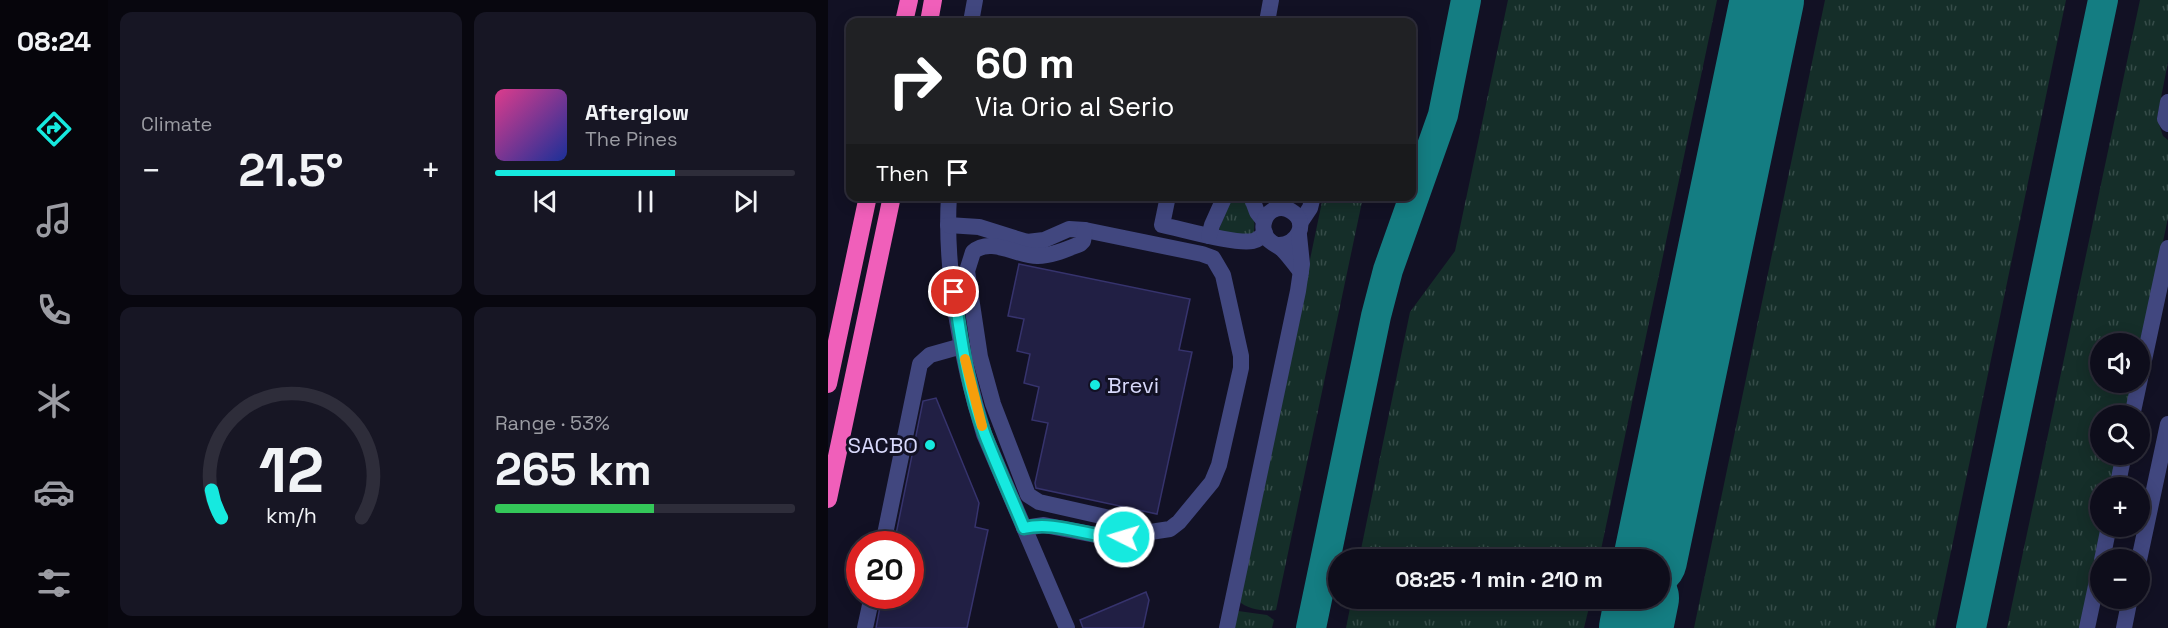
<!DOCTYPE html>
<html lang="en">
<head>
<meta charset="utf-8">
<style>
	:root { --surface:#0e0d1b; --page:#171624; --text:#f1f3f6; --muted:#9b9ca3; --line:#2e2d3a; --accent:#16e9df }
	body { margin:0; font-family:"Space Grotesk",sans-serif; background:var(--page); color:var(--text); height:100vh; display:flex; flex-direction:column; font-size:22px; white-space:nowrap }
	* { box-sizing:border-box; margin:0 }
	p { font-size:20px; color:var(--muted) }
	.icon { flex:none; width:33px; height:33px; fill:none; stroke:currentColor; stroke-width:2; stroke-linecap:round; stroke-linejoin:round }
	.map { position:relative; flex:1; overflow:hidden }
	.details { display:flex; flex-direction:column; gap:12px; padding:12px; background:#08070f; width:720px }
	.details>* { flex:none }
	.top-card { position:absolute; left:18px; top:18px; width:570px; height:183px; border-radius:12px; box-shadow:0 3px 15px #0003,0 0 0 2px var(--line); background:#202124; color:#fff; overflow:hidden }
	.fabs { position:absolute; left:1262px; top:333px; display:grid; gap:12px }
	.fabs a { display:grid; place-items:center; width:60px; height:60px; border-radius:50%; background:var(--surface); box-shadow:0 3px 15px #0003,0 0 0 2px var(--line); font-size:30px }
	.speed { position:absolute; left:18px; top:531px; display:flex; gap:12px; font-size:30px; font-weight:700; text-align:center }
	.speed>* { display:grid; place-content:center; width:78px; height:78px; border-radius:50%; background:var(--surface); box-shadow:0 3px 15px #0003,0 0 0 2px var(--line); line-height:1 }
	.speed .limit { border:9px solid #d22; background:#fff; color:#111 }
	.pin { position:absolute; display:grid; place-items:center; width:51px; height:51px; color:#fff; margin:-26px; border:3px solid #fff; border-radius:50%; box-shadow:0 2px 6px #0007 }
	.me { position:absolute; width:66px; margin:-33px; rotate:275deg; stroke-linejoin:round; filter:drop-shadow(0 0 4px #0008) }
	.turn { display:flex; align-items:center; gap:21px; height:126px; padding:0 30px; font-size:27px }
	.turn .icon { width:78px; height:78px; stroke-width:2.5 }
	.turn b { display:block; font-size:42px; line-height:51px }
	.then { display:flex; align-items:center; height:57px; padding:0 30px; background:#0003; gap:12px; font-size:22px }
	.big { font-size:45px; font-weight:700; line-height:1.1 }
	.details .tile { flex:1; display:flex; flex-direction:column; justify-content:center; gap:9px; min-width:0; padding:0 21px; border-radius:12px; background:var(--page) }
	.details .dial { align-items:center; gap:0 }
	.dial svg { height:156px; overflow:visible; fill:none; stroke:var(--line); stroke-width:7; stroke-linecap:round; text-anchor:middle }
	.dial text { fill:var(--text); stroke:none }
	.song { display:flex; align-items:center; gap:18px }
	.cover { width:72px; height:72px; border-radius:9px; background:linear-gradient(135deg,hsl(330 70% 55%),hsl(230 70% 35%)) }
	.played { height:6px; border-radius:3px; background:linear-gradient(90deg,var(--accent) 60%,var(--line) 60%) }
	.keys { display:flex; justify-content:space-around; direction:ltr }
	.heat { display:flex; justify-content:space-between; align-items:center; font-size:33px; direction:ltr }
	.charge { height:9px; border-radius:4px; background:linear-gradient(90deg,#34c759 53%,var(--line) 0) }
	.details .tiles { flex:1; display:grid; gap:12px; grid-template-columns:repeat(2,1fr) }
	.trip { position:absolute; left:500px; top:549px; width:342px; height:60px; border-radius:30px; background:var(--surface); box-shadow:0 3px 15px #0003,0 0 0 2px var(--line); font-weight:700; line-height:60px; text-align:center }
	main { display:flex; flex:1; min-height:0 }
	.tab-bar { display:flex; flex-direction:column; width:108px; justify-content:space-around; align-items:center; background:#06050b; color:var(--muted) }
	.tab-bar .icon { width:42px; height:42px }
	.tab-bar .on { color:var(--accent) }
	.tab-bar b { font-size:27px; color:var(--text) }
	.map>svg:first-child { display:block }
	.grass { fill:url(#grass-tufts) }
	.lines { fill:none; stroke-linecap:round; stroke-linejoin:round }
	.taxiway { stroke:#147d82; stroke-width:30 }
	.runway { stroke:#147d82; stroke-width:74 }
	.building { fill:#211f44; stroke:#36336d; stroke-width:1.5 }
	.minor { stroke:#41477f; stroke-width:16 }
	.highway { stroke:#f05fba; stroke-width:18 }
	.route-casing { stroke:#0e9791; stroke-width:15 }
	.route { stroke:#16e9df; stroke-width:10 }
	.slow { stroke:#f59e0b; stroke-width:10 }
	.poi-dot { fill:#16e9df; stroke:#121124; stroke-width:2 }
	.labels { text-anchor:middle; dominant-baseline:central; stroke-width:6; stroke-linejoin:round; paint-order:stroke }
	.poi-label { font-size:22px; fill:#d8d9fb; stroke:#121124; text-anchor:start }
</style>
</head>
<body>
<main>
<nav class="tab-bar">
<b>08:24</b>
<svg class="icon on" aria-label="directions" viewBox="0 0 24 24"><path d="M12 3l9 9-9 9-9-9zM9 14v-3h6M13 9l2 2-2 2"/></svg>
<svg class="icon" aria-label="music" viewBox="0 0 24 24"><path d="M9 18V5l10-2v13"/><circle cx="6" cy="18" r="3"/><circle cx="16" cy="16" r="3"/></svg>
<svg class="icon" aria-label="phone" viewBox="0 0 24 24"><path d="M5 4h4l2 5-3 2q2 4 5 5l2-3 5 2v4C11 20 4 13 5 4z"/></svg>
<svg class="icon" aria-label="climate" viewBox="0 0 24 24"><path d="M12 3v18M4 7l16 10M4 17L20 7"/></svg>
<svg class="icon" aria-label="car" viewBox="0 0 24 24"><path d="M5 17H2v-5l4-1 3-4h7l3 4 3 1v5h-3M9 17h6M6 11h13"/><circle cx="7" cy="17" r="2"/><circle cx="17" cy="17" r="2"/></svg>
<svg class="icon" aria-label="filters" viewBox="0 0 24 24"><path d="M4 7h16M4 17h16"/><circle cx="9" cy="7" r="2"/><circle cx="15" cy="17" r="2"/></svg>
</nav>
<section class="details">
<div class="tiles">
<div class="tile"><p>Climate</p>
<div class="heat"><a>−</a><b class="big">21.5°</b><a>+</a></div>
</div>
<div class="tile">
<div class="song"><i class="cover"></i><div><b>Afterglow</b><p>The Pines</p></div></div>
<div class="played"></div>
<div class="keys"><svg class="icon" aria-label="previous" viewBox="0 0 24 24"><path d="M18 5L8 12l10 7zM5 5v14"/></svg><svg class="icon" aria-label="pause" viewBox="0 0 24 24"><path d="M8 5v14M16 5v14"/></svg><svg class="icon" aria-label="next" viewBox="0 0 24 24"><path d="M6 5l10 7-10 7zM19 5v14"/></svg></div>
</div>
<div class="tile dial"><svg viewBox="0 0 100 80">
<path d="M14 69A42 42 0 1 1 86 69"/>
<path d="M14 69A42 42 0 0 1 9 55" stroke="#16e9df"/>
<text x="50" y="56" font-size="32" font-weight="700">12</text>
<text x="50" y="72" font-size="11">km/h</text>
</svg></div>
<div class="tile"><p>Range · 53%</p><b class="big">265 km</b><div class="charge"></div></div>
</div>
</section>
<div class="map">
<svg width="1340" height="628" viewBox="0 0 1340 628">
	<defs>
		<pattern id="grass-tufts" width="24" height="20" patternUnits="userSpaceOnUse" patternTransform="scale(1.5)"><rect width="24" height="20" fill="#152e29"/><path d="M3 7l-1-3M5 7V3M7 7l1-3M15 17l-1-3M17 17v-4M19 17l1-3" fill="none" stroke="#364c49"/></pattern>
	</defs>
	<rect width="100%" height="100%" fill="#121124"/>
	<!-- grass -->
	<g class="grass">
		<polygon points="680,0 889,0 771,559 531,559 582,312 627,251"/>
		<polygon points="997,0 1238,0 1107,628 866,628"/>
		<polygon points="1312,0 1340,0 1340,62 1329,118 1335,136 1340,140 1340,218 1311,354 1311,344 1272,344 1272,382 1305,383 1298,415 1272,416 1272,454 1290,455 1283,487 1272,488 1272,526 1274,527 1253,628 1179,628"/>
		<path d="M402 197H415C424 208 429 220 425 235L390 233Z"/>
		<path d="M495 197H535L448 610C437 612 418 609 411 601Z"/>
		<polygon points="524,598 763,598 763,599 756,628 518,628"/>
		<polygon points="410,611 439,615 446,620 444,628 404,628"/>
	</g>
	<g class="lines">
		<!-- taxiway -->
		<g class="taxiway">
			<polyline points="483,628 548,316 560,270 615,115 638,0"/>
			<polyline points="808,628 808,624"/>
			<polyline points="1143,628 1275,0"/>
		</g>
		<!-- runway -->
		<g class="runway">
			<polyline points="822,560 939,0"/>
			<polyline points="808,628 814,598"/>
		</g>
	</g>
	<!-- building -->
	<g class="building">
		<polygon points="191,264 362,299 351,350 364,352 329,514 208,488 207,483 220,423 204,420 211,387 196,383 202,354 189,351 196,319 180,316"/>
		<polygon points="108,398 151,503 147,527 160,530 139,628 48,628 54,596 82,596 82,544 66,544 95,401"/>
		<polygon points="318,592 321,600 315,628 255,628 252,620"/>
	</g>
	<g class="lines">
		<!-- minor -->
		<g class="minor">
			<polyline points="143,22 147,0"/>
			<polyline points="439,22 443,0"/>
			<polyline points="1340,102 1337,119 1340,124"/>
			<path d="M121 196C116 271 134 363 156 434L239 628"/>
			<path d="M340 196 334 225C354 229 408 245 425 241 430 240 433 237 437 233"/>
			<polyline points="423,196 429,212 436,221"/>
			<polyline points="472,223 482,208 485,196"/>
			<polyline points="120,225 151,227 199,242 216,240 241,229 257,230 374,254 385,258 395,275 413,356 413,368 391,465 384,482 351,522 342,529 283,538 216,525 196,528"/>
			<path d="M257 230 255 241 252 244C239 249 224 256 210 256 190 257 163 236 145 252L139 271 152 357 165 404 200 495 211 502 295 521 305 534"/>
			<polyline points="381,236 384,225 397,196"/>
			<path d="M450 245C469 246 482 222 463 211 457 207 451 207 445 210 435 216 432 230 440 239 444 244 450 245 455 250 462 257 467 265 473 272"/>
			<polyline points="1304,416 1340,248"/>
			<polyline points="1289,488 1296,454"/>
			<polyline points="55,544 92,364 102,355 134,346"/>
			<polyline points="1274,560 1281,526"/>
			<polyline points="1311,560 1340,424"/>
			<polyline points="37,628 44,596"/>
			<polyline points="399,628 470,291 474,264 471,235"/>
			<polyline points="1259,628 1272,567"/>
			<polyline points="1296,628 1302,598"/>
		</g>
		<!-- highway -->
		<g class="highway">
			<polyline points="76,22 81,0"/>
			<polyline points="101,22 105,0"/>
			<polyline points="0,384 40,196"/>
			<polyline points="0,499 64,196"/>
		</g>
	</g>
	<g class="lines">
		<defs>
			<path id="route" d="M126 292C133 339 140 390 157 435 169 466 183 497 196 528 230 520 263 539 296 537"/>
		</defs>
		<!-- route casing -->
		<use href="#route" class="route-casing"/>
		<!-- route -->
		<use href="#route" class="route"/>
		<!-- slow -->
		<polyline class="slow" points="137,359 154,426"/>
	</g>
	<!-- markers -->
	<g class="poi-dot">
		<circle cx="267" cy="385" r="6"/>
		<circle cx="102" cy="445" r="6"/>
	</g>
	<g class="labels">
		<!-- poi labels -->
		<g class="poi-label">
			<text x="279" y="385">Brevi</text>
			<text x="90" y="445" text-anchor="end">SACBO</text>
		</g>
	</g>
</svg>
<div class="fabs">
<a><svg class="icon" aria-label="sound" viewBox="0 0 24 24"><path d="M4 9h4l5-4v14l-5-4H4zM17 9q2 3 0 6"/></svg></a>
<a><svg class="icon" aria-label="search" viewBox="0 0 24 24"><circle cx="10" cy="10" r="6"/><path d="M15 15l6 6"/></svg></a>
<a>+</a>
<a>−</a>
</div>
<div class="speed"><div class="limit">20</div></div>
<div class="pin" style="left:126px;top:292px;background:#d93025"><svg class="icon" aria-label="arrive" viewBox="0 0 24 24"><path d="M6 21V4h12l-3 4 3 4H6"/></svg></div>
<svg class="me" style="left:296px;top:537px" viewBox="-20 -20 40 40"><circle r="17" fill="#16e9df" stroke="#fff" stroke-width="3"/><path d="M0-11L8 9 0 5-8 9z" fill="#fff"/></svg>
<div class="trip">08:25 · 1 min · 210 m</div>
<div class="top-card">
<div class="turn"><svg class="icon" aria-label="right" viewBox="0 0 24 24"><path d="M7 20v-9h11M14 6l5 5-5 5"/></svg><div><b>60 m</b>Via Orio al Serio</div></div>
<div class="then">Then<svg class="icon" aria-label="arrive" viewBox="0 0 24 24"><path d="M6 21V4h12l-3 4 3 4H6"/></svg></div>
</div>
</div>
</main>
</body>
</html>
